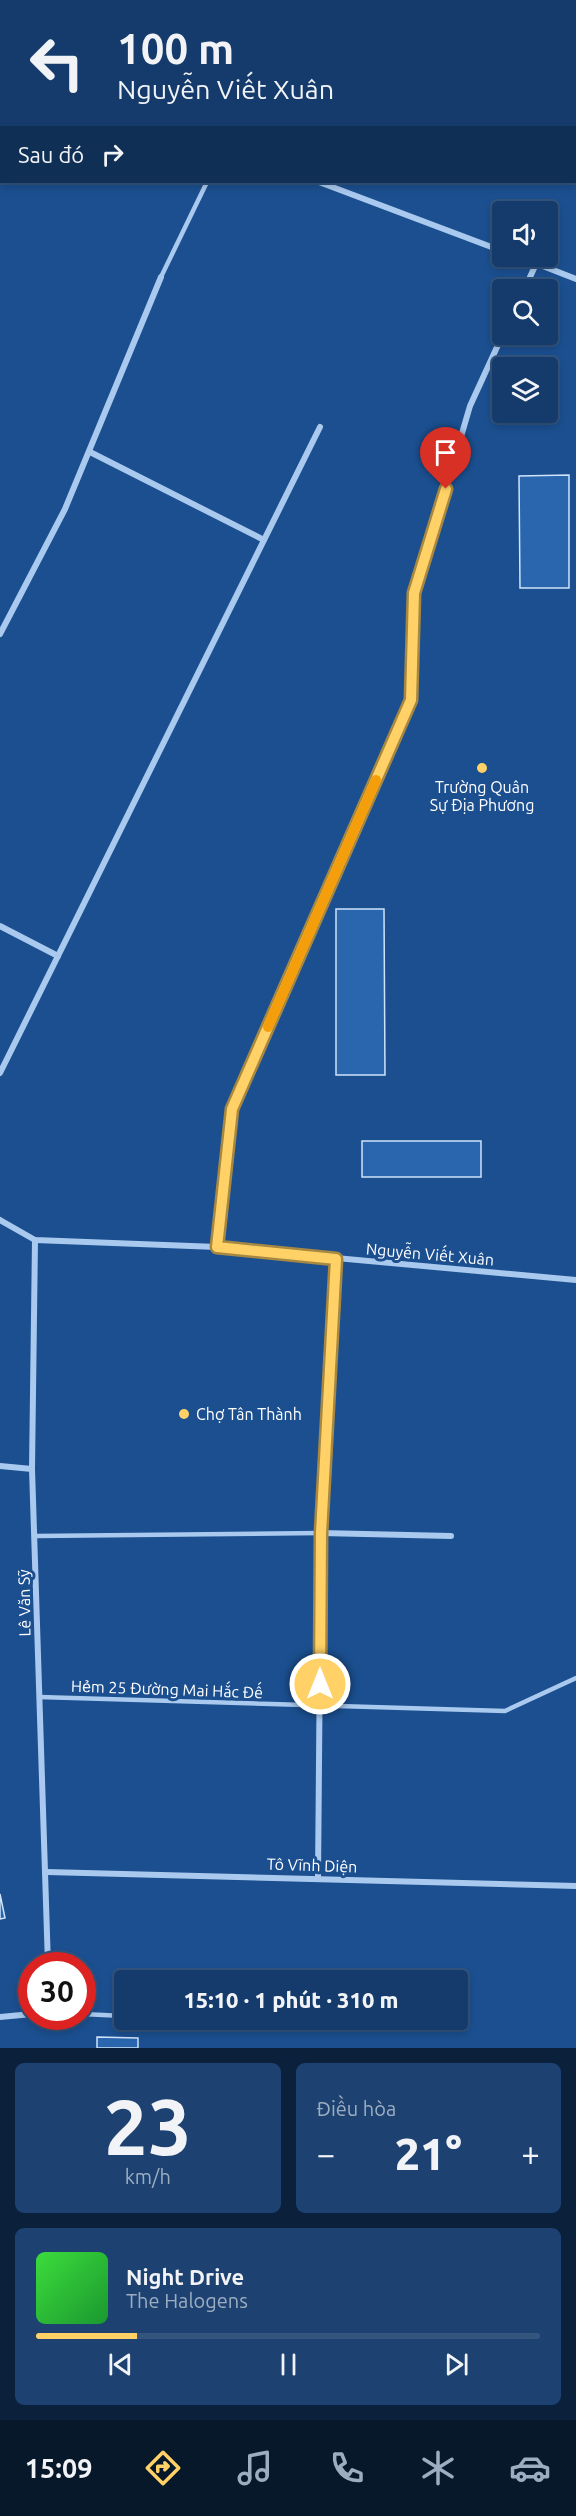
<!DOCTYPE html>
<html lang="vi">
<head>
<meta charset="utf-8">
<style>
	:root { --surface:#143b6b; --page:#1d4271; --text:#f1f3f6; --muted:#9dadc1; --line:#33557e; --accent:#ffd166 }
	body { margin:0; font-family:Ubuntu,sans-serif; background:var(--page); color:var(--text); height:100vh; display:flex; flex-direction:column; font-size:22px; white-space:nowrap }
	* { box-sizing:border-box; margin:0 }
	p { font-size:20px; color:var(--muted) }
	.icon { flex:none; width:33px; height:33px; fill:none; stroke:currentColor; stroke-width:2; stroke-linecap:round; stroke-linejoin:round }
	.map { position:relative; height:2048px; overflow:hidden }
	.details { display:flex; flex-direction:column; gap:15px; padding:15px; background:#0b203b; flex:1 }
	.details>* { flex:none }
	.guide { position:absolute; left:0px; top:0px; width:576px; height:183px; box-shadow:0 3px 9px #0003,0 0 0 2px var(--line); background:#143b6b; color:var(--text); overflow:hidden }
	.buttons { position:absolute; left:492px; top:201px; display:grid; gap:12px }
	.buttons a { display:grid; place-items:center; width:66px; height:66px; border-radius:6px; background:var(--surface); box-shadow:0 3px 9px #0003,0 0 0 2px var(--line); font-size:30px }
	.speed { position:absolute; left:18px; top:1952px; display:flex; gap:12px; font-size:30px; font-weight:700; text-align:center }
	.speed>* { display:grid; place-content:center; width:78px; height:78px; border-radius:50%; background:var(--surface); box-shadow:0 3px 9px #0003,0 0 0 2px var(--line); line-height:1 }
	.speed .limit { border:9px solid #d22; background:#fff; color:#111 }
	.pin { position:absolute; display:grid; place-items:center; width:51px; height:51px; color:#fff; margin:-62px -26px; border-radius:50% 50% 50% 0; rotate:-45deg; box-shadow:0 0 6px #0007 }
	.pin .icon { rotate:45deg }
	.me { position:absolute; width:66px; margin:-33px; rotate:0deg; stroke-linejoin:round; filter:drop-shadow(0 0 4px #0008) }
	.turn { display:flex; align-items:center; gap:21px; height:126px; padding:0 18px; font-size:27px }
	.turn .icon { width:78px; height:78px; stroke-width:2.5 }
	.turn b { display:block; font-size:42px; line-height:51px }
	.then { display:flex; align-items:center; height:57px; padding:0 18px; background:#0003; gap:12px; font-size:22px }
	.big { font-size:45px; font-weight:800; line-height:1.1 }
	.details .widget { flex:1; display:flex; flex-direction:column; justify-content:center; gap:9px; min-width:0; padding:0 21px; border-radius:9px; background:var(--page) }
	.details .dial { align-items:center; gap:0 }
	.dial b { font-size:78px; line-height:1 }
	.song { display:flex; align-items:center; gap:18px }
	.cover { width:72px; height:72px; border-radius:9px; background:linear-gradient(135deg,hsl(120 70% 55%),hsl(130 70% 35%)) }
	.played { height:6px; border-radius:3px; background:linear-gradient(90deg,var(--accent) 20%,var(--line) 20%) }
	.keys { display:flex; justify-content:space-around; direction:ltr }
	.heat { display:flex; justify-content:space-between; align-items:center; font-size:33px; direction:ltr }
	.details .tiles { flex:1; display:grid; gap:15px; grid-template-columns:1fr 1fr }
	.widget:last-child { grid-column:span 2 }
	.trip { position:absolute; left:114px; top:1970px; width:354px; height:60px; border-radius:6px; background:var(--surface); box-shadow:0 3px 9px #0003,0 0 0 2px var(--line); font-weight:800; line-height:60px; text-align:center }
	.tab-bar { display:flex; height:96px; justify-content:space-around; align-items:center; background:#08182b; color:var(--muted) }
	.tab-bar .icon { width:42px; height:42px }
	.tab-bar .current { color:var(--accent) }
	.tab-bar b { font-size:27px; color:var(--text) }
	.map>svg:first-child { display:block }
	.building { fill:#2a66ad; stroke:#cfe3fa; stroke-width:1.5 }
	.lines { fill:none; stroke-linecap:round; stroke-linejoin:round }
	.lane { stroke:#a9c9ee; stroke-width:4.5 }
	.street { stroke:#a9c9ee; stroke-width:6 }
	.route-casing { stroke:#a68842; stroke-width:15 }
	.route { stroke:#ffd166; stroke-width:10 }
	.slow { stroke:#f59e0b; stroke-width:10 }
	.poi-dot { fill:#ffd166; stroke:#1b4f8f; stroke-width:2 }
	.labels { text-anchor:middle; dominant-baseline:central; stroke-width:6; stroke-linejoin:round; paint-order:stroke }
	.poi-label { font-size:16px; fill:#fff; stroke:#1b4f8f }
	.street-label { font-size:16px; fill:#fff; stroke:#1b4f8f }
</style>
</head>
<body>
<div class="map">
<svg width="576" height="2048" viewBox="0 0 576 2048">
	<rect width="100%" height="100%" fill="#1b4f8f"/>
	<!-- building -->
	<g class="building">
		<polygon points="569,475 569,588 520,588 519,476"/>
		<polygon points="336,909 384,909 385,1075 336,1075"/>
		<rect x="362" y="1141" width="119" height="36"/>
		<polygon points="0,1894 5,1918 0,1919"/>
		<polygon points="97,2037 138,2038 138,2048 97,2048"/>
	</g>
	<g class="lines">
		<!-- lane -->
		<g class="lane">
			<polyline points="161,277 207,182"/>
			<polyline points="36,1536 321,1533"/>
			<polyline points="39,1697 505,1711 576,1678"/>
			<polyline points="82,2014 124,2016"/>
			<polyline points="182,2019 357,2028"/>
		</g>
		<!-- street -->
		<g class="street">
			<polyline points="0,61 2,61"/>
			<polyline points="319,182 502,251"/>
			<polyline points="517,256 576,279"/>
			<polyline points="524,290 536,264"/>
			<polyline points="90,452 264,540"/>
			<polyline points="0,634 65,509 161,277"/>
			<polyline points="0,926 58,956"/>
			<polyline points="0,1073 320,427"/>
			<polyline points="0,1220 35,1240 217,1247 576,1280"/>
			<polyline points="35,1240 32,1469 48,1965"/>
			<polyline points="217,1247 232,1109 411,700 415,593 470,406 503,334"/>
			<polyline points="0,1466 32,1469"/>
			<polyline points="321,1533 451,1536"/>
			<polyline points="47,1872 576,1886"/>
			<polyline points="318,1878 321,1533 336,1259"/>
			<polyline points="0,2017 32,2014"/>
		</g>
	</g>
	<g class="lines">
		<defs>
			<polyline id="route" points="320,1684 321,1533 336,1259 217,1247 232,1109 411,700 414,593 446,489"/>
		</defs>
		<!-- route casing -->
		<use href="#route" class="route-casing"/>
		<!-- route -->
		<use href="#route" class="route"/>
		<!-- slow -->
		<polyline class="slow" points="268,1027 376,780"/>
	</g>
	<!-- markers -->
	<g class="poi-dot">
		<circle cx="482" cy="768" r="6"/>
		<circle cx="184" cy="1414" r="6"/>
	</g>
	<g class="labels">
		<!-- poi labels -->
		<g class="poi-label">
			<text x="482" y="787">Trường Quân<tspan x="482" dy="18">Sự Địa Phương</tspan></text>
			<text x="196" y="1414" text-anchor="start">Chợ Tân Thành</text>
		</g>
		<!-- street labels -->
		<g class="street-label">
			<text transform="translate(430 1254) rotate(5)">Nguyễn Viết Xuân</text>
			<text transform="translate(24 1603) rotate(-91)">Lê Văn Sỹ</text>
			<text transform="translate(167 1689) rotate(2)">Hẻm 25 Đường Mai Hắc Đế</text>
			<text transform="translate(312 1865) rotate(2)">Tô Vĩnh Diện</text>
		</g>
	</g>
</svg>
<div class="buttons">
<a><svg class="icon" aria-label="sound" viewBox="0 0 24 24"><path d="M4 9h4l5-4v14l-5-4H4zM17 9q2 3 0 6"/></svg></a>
<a><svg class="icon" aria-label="search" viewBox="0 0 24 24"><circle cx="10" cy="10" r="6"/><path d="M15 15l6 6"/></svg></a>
<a><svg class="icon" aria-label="layers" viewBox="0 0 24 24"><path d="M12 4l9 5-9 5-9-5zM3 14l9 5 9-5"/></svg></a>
</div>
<div class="speed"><div class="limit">30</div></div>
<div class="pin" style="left:446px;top:489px;background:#d93025"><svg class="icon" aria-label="arrive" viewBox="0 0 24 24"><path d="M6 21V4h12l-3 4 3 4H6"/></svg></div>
<svg class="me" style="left:320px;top:1684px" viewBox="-20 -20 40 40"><circle r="17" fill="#ffd166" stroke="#fff" stroke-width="3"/><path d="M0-11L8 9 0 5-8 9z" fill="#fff"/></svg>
<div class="trip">15:10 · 1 phút · 310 m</div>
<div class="guide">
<div class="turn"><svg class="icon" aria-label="left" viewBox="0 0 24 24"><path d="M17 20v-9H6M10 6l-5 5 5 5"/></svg><div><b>100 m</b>Nguyễn Viết Xuân</div></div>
<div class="then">Sau đó<svg class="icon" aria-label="right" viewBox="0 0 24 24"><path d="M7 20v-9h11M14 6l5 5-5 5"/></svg></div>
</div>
</div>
<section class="details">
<div class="tiles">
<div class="widget dial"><b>23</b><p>km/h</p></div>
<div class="widget"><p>Điều hòa</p>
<div class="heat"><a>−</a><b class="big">21°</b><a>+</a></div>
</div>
<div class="widget">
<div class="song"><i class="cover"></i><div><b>Night Drive</b><p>The Halogens</p></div></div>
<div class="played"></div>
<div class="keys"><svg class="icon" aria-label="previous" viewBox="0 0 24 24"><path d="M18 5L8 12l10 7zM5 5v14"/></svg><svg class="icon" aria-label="pause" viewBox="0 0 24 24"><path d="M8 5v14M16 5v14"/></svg><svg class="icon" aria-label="next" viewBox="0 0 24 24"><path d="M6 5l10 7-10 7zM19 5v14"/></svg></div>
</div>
</div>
</section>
<nav class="tab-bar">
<b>15:09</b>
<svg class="icon current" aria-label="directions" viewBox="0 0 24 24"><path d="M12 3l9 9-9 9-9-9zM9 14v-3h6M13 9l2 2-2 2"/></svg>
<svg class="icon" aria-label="music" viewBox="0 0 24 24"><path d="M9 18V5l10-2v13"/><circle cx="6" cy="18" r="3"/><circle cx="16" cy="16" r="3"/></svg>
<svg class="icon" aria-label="phone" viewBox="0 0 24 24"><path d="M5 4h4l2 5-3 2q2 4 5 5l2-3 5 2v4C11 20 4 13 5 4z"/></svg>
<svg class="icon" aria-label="climate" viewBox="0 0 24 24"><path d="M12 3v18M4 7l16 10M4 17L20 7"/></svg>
<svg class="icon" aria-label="car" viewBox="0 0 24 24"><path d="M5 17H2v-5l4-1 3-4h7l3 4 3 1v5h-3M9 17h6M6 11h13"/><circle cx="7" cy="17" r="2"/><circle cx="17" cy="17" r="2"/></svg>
</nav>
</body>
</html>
